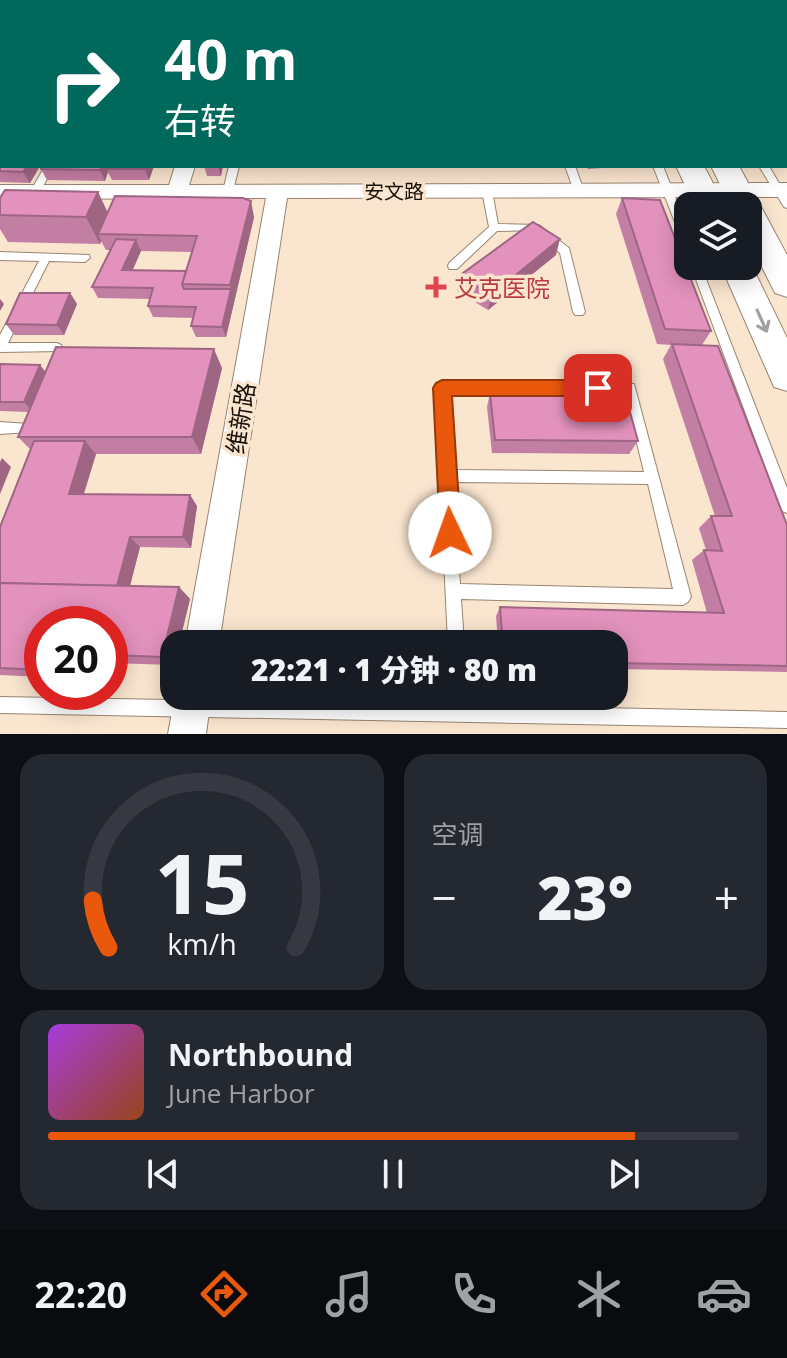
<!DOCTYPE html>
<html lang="zh">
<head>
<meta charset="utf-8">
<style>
	:root { --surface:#171b24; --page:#242831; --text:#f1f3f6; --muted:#9ea1a6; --line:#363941; --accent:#ea580c }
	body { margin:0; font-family:"Open Sans","Noto Sans SC",sans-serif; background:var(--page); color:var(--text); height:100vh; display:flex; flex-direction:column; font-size:30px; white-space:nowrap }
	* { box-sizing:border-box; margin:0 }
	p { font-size:26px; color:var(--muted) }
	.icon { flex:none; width:44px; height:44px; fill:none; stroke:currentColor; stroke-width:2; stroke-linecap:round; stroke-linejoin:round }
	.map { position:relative; height:734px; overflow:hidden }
	.panel { display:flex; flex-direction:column; gap:20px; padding:20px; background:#0d0f14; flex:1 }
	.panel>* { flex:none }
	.top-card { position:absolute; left:0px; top:0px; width:788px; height:168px; box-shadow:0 4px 20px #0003; background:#00695c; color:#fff; overflow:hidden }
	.buttons { position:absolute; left:674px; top:192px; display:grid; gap:16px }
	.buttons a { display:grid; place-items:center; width:88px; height:88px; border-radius:16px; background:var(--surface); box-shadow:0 4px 20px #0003; font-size:40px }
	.speed { position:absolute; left:24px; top:606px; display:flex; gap:16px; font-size:40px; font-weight:700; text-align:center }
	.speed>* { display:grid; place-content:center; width:104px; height:104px; border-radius:50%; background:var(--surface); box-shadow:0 4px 20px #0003; line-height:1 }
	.speed .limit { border:12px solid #d22; background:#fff; color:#111 }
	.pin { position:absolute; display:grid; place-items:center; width:68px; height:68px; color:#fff; margin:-34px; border-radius:16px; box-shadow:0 4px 12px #0006 }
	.me { position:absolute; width:88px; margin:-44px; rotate:357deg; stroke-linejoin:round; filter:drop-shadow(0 0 6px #0008) }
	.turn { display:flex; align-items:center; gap:28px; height:168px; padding:0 32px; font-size:36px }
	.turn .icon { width:104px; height:104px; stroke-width:2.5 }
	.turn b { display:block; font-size:56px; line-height:68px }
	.big { font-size:60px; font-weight:800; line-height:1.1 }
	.panel .tile { flex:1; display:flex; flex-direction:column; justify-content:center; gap:12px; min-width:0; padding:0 28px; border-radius:24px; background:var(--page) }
	.panel .dial { align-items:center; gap:0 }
	.dial svg { height:208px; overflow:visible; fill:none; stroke:var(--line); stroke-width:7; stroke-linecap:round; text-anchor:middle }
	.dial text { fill:var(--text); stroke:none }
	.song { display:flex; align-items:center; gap:24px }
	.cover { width:96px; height:96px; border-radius:12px; background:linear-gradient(135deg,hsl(280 70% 55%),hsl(20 70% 35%)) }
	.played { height:8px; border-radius:4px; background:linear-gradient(90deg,var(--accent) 85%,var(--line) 85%) }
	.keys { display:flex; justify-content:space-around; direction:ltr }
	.heat { display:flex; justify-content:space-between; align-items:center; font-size:44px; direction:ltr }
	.panel .tiles { flex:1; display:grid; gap:20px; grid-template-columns:1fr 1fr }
	.tile:last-child { grid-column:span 2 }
	.trip { position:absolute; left:160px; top:630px; width:468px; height:80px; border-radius:24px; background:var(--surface); box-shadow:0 4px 20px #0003; font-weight:800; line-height:80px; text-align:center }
	.menu { display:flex; height:128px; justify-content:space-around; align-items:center; background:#090b0e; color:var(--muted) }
	.menu .icon { width:56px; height:56px }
	.menu .active { color:var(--accent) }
	.menu b { font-size:36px; color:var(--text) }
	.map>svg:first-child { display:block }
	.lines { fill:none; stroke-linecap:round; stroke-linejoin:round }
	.service-casing { stroke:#988570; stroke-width:2 }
	.minor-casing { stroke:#988570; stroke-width:2 }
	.secondary-casing { stroke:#988570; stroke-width:2 }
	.service { fill:#fff; fill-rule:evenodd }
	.minor { fill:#fff; fill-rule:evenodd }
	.secondary { fill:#fff; fill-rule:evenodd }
	.wall { fill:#c37ea3; fill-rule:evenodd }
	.shaded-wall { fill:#9f6684 }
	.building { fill:#e392bd; stroke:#9f6684; stroke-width:2 }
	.oneway { stroke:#a3a09d }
	.route { fill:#ea580c; stroke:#983908; stroke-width:2 }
	.health-dot { fill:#e0444e; stroke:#fae5cf; stroke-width:3 }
	.labels { text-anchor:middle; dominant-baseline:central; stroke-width:7; stroke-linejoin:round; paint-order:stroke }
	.far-street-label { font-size:20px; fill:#19120a; stroke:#fae5cf }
	.health-label { font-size:24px; fill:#be3a42; stroke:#fae5cf; text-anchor:start }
	.street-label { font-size:24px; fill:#19120a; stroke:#fae5cf }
</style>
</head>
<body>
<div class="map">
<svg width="787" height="734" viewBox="0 0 787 734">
	<rect width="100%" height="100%" fill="#fae5cf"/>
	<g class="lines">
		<defs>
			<g id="service">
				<polygon points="87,0 94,0 93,2 86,2"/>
				<rect x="307" y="0" width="6" height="2"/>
				<path d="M458 0H482C477 4 463 4 458 0Z"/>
				<polygon points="575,0 581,0 582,2 576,2"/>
				<polygon points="650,0 656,0 657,2 651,2"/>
				<rect x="0" y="60" width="2" height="4"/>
				<rect x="0" y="126" width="2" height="6"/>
				<polygon points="45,166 55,166 38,194 32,194 30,192"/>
				<polygon points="229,166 239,166 233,191 228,194 223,191"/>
				<polygon points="565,166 575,166 584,191 582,193 576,193 574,191"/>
				<polygon points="653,166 663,166 688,230 688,247 683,243"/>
				<polygon points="759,166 769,166 787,197 787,208 784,207"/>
				<polygon points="487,188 492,191 498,224 539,225 569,248 585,312 583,315 575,315 573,312 560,253 533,230 497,231 457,269 449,269 448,266 449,263 489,227 482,191"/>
				<polygon points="0,252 89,255 90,258 85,262 49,261 8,343 57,343 61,345 63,348 61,351 0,352 0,335 39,261 0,260"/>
				<polygon points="691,266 701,266 787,488 787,513 782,511 780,506"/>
				<path d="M442 383 634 384 691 597 688 602 683 605 461 599 464 644H448L436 388 438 384ZM448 393H625L644 472 453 470ZM454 482 648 484 673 589 460 584Z"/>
				<polygon points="0,422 29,424 30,428 29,432 0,434"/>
				<polygon points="451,696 467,696 468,705 787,712 787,728 0,713 0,697 451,705"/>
			</g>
			<g id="minor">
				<polygon points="175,166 195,166 189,185 787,183 787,197 287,198 219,644 185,644 266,198 0,199 0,185 169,185"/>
				<polygon points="175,696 211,696 206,734 168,734"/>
			</g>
			<g id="secondary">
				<polygon points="610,0 631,0 632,2 611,2"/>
				<polygon points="676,166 704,166 725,206 695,206"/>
				<polygon points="711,166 739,166 787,255 787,297 775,293 748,239 748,206 731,206"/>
				<polygon points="748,258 787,338 787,391 774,387 721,266 748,266"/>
			</g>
		</defs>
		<!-- service casing -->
		<use href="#service" class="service-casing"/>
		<!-- minor casing -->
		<use href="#minor" class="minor-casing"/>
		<!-- secondary casing -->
		<use href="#secondary" class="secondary-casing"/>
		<!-- service -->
		<use href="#service" class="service"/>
		<!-- minor -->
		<use href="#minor" class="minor"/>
		<!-- secondary -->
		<use href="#secondary" class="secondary"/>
	</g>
	<!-- wall -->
	<g class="wall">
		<polygon points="2,0 81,0 80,2 3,2"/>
		<rect x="92" y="0" width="118" height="2"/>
		<rect x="0" y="3" width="2" height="56"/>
		<rect x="0" y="77" width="2" height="50"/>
		<polygon points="786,84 787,84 787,141 786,140"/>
		<polygon points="0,157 40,166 30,183 0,182"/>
		<polygon points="154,166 149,180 112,180 108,172 105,181 47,180 41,169"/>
		<polygon points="204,166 223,166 221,176 207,176"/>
		<polygon points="586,166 633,166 588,169"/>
		<path d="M98 192 108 213 254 217 226 337H196L191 326 194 318 153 317 148 306 150 299 98 298 92 287 110 250H106L101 241 100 244 8 242 0 229V198ZM141 251 192 252 186 271 132 270Z"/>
		<polygon points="622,198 711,331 702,345 787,525 787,672 614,669 614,644 498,644 496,616 500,607 707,613 692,560 704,550 706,550 699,528 711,516 715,516 663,359 671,345 657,344 616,214"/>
		<polygon points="556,255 488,310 457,291 459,276"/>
		<polygon points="70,293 77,304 64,335 14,335 6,324"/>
		<polygon points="0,364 46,372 222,368 201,454 96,454 84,494 190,495 197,506 191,548 140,547 130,586 179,587 190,599 179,644 174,644 174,665 110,663 110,624 42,624 42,677 0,675 0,527 30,449 18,437 29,412 0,411"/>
		<polygon points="490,393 638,441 629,454 492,453 487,407"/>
	</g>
	<!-- shaded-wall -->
	<g class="shaded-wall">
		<polygon points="27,166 40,166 30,183 23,172"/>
		<polygon points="102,166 111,166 107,169 108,172 105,181 100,170"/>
		<polygon points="146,166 154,166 149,180 145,169"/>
		<polygon points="218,166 223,166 221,176"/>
		<polygon points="98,192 111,220 98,234 101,241 100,244 86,217"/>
		<polygon points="251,201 254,217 226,337 222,327 231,289 230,285"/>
		<polygon points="560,239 556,255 488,310 491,295"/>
		<polygon points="136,240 141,251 128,281 122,270"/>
		<polygon points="70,293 77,304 64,335 57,325"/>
		<polygon points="0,299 4,304 0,311"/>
		<polygon points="214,349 222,368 201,454 192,437"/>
		<polygon points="40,365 48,375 33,412 24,402"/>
		<polygon points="85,441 96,454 80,505 69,494"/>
		<polygon points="2,458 11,467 0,494 0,462"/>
		<polygon points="190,495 197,506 191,548 183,537"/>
		<polygon points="130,537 140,547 127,597 116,588"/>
		<polygon points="179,587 190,599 179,644 174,644 174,665 162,657"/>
	</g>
	<!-- building -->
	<g class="building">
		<polygon points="112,0 139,0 138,2 110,2"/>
		<polygon points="141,0 210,0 208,2 157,2"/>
		<polygon points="247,0 295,0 294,2 247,2"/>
		<rect x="335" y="0" width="133" height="2"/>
		<polygon points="509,0 550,0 551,2 510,2"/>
		<rect x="786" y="30" width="1" height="22"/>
		<rect x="0" y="37" width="2" height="11"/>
		<rect x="0" y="77" width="2" height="14"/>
		<rect x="0" y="101" width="2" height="15"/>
		<polygon points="0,157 2,158 2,166 27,166 23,172 0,171"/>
		<polygon points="42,166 102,166 100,170 41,169"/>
		<polygon points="108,166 146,166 145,169 107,169"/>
		<polygon points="5,190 98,192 86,217 0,215 0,198"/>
		<polygon points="115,196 243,198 251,201 230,285 182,284 197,236 98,234"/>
		<polygon points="622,198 660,200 711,331 665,329"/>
		<polygon points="533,222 560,239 491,295 459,276"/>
		<polygon points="116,239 136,240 122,270 186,271 182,284 184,289 231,289 222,327 191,326 196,307 148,306 153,288 92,287"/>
		<polygon points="20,293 70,293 57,325 6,324"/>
		<polygon points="672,344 718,346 787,525 787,666 614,663 614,644 503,644 500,607 724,613 704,550 722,551 711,516 732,516"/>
		<polygon points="56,347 214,349 192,437 18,437"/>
		<polygon points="0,364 40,365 24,402 0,402"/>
		<polygon points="490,393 625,394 638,441 495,440"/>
		<polygon points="34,441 85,441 69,494 190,495 183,537 130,537 117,586 0,583 0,527"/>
		<polygon points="0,583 179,587 162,657 110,655 110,624 42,624 42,670 0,668"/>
	</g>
	<!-- one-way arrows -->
	<defs><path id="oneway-shaft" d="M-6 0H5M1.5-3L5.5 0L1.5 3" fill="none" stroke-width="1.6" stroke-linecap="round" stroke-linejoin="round" transform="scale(2)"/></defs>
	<use class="oneway" href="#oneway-shaft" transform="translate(762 321) rotate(66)"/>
	<!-- route -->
	<polygon class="route" points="442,380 598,380 605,383 608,388 605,394 598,396 452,396 461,533 458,541 450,544 443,541 440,533 433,388 436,383"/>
	<!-- markers -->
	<path class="health-dot" d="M432 275h8v8h8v8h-8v8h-8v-8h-8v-8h8z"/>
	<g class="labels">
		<!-- far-street labels -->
		<g class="far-street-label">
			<text x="394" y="191">安文路</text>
		</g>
		<!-- health labels -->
		<g class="health-label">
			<text x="454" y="287">艾克医院</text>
		</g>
		<!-- street labels -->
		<g class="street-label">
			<text transform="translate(240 418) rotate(-81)">维新路</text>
		</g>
	</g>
</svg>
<div class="buttons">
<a><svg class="icon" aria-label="layers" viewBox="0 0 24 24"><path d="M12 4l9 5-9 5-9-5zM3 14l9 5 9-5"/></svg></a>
</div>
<div class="speed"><div class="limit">20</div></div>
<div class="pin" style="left:598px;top:388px;background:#d93025"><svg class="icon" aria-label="arrive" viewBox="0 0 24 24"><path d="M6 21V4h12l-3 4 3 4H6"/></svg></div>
<svg class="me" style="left:450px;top:533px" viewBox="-20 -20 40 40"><circle r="19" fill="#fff"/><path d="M0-13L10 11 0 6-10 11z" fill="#ea580c"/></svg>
<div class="trip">22:21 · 1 分钟 · 80 m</div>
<div class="top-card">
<div class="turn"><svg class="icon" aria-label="right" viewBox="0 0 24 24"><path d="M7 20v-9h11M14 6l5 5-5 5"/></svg><div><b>40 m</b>右转</div></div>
</div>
</div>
<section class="panel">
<div class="tiles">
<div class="tile dial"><svg viewBox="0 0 100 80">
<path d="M14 69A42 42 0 1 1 86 69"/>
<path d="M14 69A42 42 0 0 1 8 51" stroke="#ea580c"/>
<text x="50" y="56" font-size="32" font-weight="700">15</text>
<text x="50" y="72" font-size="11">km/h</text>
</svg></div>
<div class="tile"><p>空调</p>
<div class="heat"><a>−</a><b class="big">23°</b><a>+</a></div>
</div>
<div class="tile">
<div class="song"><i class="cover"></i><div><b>Northbound</b><p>June Harbor</p></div></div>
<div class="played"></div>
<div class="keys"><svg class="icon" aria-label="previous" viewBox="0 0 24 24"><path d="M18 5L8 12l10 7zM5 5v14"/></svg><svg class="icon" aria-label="pause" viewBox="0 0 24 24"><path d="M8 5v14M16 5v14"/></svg><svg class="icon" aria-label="next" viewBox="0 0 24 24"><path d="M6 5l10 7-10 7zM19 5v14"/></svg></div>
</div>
</div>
</section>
<nav class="menu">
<b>22:20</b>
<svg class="icon active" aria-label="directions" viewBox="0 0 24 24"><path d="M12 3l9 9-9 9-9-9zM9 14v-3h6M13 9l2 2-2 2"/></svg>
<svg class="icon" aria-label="music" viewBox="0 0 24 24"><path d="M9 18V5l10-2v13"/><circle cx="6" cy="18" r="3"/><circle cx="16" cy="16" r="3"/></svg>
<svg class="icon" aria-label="phone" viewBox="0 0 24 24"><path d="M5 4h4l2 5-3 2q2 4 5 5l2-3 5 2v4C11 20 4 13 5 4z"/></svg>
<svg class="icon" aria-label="climate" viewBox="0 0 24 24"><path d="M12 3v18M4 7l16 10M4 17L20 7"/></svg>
<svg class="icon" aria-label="car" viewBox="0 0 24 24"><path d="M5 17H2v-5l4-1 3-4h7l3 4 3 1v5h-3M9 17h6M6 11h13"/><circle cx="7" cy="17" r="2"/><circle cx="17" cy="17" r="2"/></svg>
</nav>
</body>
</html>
